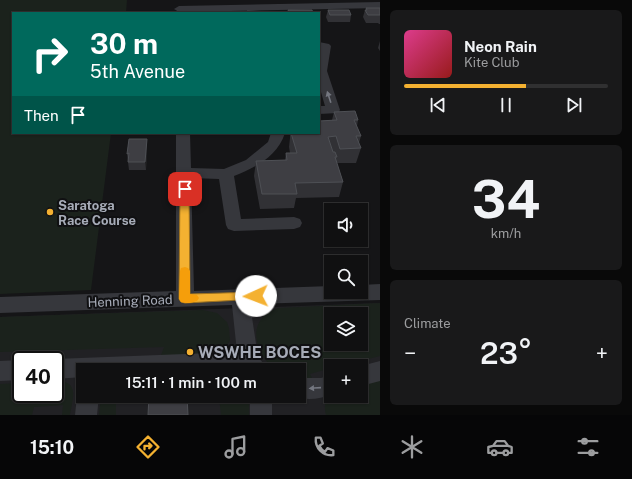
<!DOCTYPE html>
<html lang="en">
<head>
<meta charset="utf-8">
<style>
	:root { --surface:#101011; --page:#19191a; --text:#f1f3f6; --muted:#9c9d9f; --line:#303031; --accent:#f4b131 }
	body { margin:0; font-family:"Public Sans",sans-serif; background:var(--page); color:var(--text); height:100vh; display:flex; flex-direction:column; font-size:15px; white-space:nowrap }
	* { box-sizing:border-box; margin:0 }
	p { font-size:13px; color:var(--muted) }
	.icon { flex:none; width:22px; height:22px; fill:none; stroke:currentColor; stroke-width:2; stroke-linecap:round; stroke-linejoin:round }
	.map { position:relative; flex:1; overflow:hidden }
	.sheet { display:flex; flex-direction:column; gap:10px; padding:10px; background:#090909; width:252px }
	.sheet>* { flex:none }
	.top-card { position:absolute; left:12px; top:12px; width:308px; height:122px; border-radius:0px; box-shadow:0 1px 3px #0004,0 0 0 1px var(--line); background:#00695c; color:#fff; overflow:hidden }
	.buttons { position:absolute; left:324px; top:203px; display:grid; gap:8px }
	.buttons a { display:grid; place-items:center; width:44px; height:44px; border-radius:0px; background:var(--surface); box-shadow:0 1px 3px #0004,0 0 0 1px var(--line); font-size:20px }
	.speed { position:absolute; left:12px; top:351px; display:flex; gap:8px; font-size:20px; font-weight:700; text-align:center }
	.speed>* { display:grid; place-content:center; width:52px; height:52px; border-radius:50%; background:var(--surface); box-shadow:0 1px 3px #0004,0 0 0 1px var(--line); line-height:1 }
	.speed .limit { border:2px solid #111; border-radius:6px; background:#fff; color:#111 }
	.pin { position:absolute; display:grid; place-items:center; width:34px; height:34px; color:#fff; margin:-17px; border-radius:8px; box-shadow:0 2px 6px #0006 }
	.me { position:absolute; width:44px; margin:-22px; rotate:268deg; stroke-linejoin:round; filter:drop-shadow(0 0 3px #0008) }
	.turn { display:flex; align-items:center; gap:14px; height:84px; padding:0 12px; font-size:18px }
	.turn .icon { width:52px; height:52px; stroke-width:2.5 }
	.turn b { display:block; font-size:28px; line-height:34px }
	.then { display:flex; align-items:center; height:38px; padding:0 12px; background:#0003; gap:8px; font-size:15px }
	.big { font-size:30px; font-weight:600; line-height:1.1 }
	.sheet .tile { flex:1; display:flex; flex-direction:column; justify-content:center; gap:6px; min-width:0; padding:0 14px; border-radius:6px; background:var(--page) }
	.sheet .dial { align-items:center; gap:0 }
	.dial b { font-size:52px; line-height:1 }
	.song { display:flex; align-items:center; gap:12px }
	.cover { width:48px; height:48px; border-radius:6px; background:linear-gradient(135deg,hsl(330 70% 55%),hsl(0 70% 35%)) }
	.played { height:4px; border-radius:2px; background:linear-gradient(90deg,var(--accent) 60%,var(--line) 60%) }
	.keys { display:flex; justify-content:space-around; direction:ltr }
	.heat { display:flex; justify-content:space-between; align-items:center; font-size:22px; direction:ltr }
	.trip { position:absolute; left:76px; top:363px; width:230px; height:40px; border-radius:0px; background:var(--surface); box-shadow:0 1px 3px #0004,0 0 0 1px var(--line); font-weight:600; line-height:40px; text-align:center }
	.tab-bar { display:flex; height:64px; justify-content:space-around; align-items:center; background:#060607; color:var(--muted) }
	.tab-bar .icon { width:28px; height:28px }
	.tab-bar .active { color:var(--accent) }
	.tab-bar b { font-size:18px; color:var(--text) }
	main { display:flex; flex:1; min-height:0 }
	.map>svg:first-child { display:block }
	.built { fill:#212124; fill-rule:evenodd }
	.green { fill:#1b221c; fill-rule:evenodd }
	.lines { fill:none; stroke-linecap:round; stroke-linejoin:round }
	.minor { fill:#36373c; fill-rule:evenodd }
	.wall { fill:#313135 }
	.shaded-wall { fill:#202023 }
	.building { fill:#3e3e43; stroke:#4e5055 }
	.oneway { fill:#747780 }
	.route { fill:#f4b131; stroke:#9f7320 }
	.slow { fill:#f59e0b }
	.poi-dot { fill:#f4b131; stroke:#101012; stroke-width:1.5 }
	.labels { text-anchor:middle; dominant-baseline:central; stroke-width:4; stroke-linejoin:round; paint-order:stroke }
	.poi-label { font-size:13px; font-weight:bold; fill:#a7acb8; stroke:#101012; text-anchor:start }
	.street-label { font-size:13px; fill:#a7acb8; stroke:#101012 }
	.near-poi-label { font-size:16px; font-weight:bold; fill:#a7acb8; stroke:#101012; text-anchor:start }
</style>
</head>
<body>
<main>
<div class="map">
<svg width="380" height="415" viewBox="0 0 380 415">
	<rect width="100%" height="100%" fill="#151517"/>
	<!-- built -->
	<path class="built" d="M380 303V415H0V317ZM331 314H361V344H331ZM21 360H55V394H21ZM331 366H361V396H331ZM83 370H299V396H83Z"/>
	<!-- green -->
	<g class="green">
		<polygon points="0,0 127,0 126,13 13,13 13,133 111,133 91,290 0,294"/>
		<path d="M380 303V356L340 366H331V368L310 374 313 380H299V370H275C260 358 247 331 265 315 268 312 274 310 278 308ZM331 314H361V344H331Z"/>
		<polygon points="203,310 217,313 227,322 229,328 230,341 222,352 216,356 160,358 164,347 0,352 0,317"/>
		<path d="M380 380V415H326C324 407 324 400 331 394V396H361V385Z"/>
		<path d="M55 381C80 380 73 398 70 415H62L63 405 34 407 32 415H0V384L21 383V394H55Z"/>
		<polygon points="101,396 116,396 116,415 99,415"/>
		<polygon points="219,396 249,396 249,415 221,415"/>
	</g>
	<g class="lines">
		<!-- minor -->
		<g class="minor">
			<polygon points="380,2 380,8 179,12 174,9 179,6"/>
			<polygon points="319,42 329,44 331,46 327,71 340,110 338,113 319,114 319,106 325,106 319,85"/>
			<path d="M176 133H190L191 168 224 169 246 160 268 142 271 133H285C277 157 256 167 234 176L241 219 294 217 300 219 302 223 300 227 294 229 234 231 228 229 226 225 219 179 191 178 194 291 331 286V292H361V285L380 284V300L250 304 258 357 263 363 266 370H83V377L55 379V360H54L55 359 237 352 232 305 0 313V297L176 291Z"/>
			<polygon points="21,360 21,380 0,381 0,361"/>
			<polygon points="380,361 380,381 361,386 361,366"/>
			<path d="M331 375V395C320 399 305 401 294 396H299V378H321Z"/>
			<polygon points="83,388 83,396 99,396 97,415 75,415 77,396 80,389"/>
			<rect x="250" y="396" width="22" height="19"/>
		</g>
	</g>
	<!-- wall -->
	<g class="wall">
		<polygon points="366,8 380,8 380,24 379,24 378,23 366,23 363,17 365,10 366,10"/>
		<polygon points="328,10 351,15 350,22 328,22 326,17"/>
		<polygon points="380,41 380,51 378,48"/>
		<polygon points="334,112 358,120 357,126 361,136 359,143 361,148 356,163 337,163 343,182 339,197 296,198 294,208 260,209 254,176 256,161 285,160 286,153 290,153 289,147 290,138 290,133 319,133 332,120"/>
		<polygon points="147,139 147,147 146,170 129,170 127,154"/>
	</g>
	<!-- shaded-wall -->
	<polygon class="shaded-wall" points="147,139 147,147 146,170 145,162"/>
	<!-- building -->
	<g class="building">
		<polygon points="366,8 380,8 380,15 368,15 365,10 367,10"/>
		<polygon points="288,10 312,10 313,13 289,13"/>
		<polygon points="328,10 349,10 351,15 330,15"/>
		<polygon points="247,11 275,12 275,13 247,13"/>
		<rect x="209" y="12" width="14" height="1"/>
		<polygon points="355,111 358,120 354,120 361,136 356,136 361,148 340,149 336,136 328,137 333,152 335,152 337,157 335,157 343,182 295,183 297,194 262,194 256,161 287,160 286,153 297,153 291,133 319,133 319,121 337,120 334,112"/>
		<polygon points="129,139 147,139 145,162 128,162 129,153 127,154"/>
		<polygon points="186,366 186,370 149,370 149,367"/>
		<polygon points="149,396 187,396 188,415 148,415"/>
	</g>
	<!-- one-way arrows -->
	<defs><path id="oneway-solid" d="M-6-.8H1V-3.2L6.5 0L1 3.2V.8H-6Z"/></defs>
	<g class="oneway">
		<use href="#oneway-solid" transform="translate(329 97) rotate(-108)"/>
		<use href="#oneway-solid" transform="translate(315 388) rotate(176)"/>
	</g>
	<!-- route -->
	<polygon class="route" points="185,186 189,189 190,294 256,292 260,293 261,296 260,299 185,303 181,302 179,299 180,189"/>
	<!-- slow -->
	<path class="slow" d="M185 267 188 268 190 271V294L197 295 199 298 197 301C192 303 186 304 181 302L179 299 180 271 181 268Z"/>
	<!-- markers -->
	<g class="poi-dot">
		<circle cx="50" cy="212" r="4"/>
		<circle cx="190" cy="352" r="4"/>
	</g>
	<g class="labels">
		<!-- poi labels -->
		<g class="poi-label">
			<text x="58" y="205">Saratoga<tspan x="58" dy="15">Race Course</tspan></text>
		</g>
		<!-- street labels -->
		<g class="street-label">
			<text transform="translate(130 301) rotate(-2)">Henning Road</text>
		</g>
		<!-- near-poi labels -->
		<g class="near-poi-label">
			<text x="198" y="352">WSWHE BOCES</text>
		</g>
	</g>
</svg>
<div class="buttons">
<a><svg class="icon" aria-label="sound" viewBox="0 0 24 24"><path d="M4 9h4l5-4v14l-5-4H4zM17 9q2 3 0 6"/></svg></a>
<a><svg class="icon" aria-label="search" viewBox="0 0 24 24"><circle cx="10" cy="10" r="6"/><path d="M15 15l6 6"/></svg></a>
<a><svg class="icon" aria-label="layers" viewBox="0 0 24 24"><path d="M12 4l9 5-9 5-9-5zM3 14l9 5 9-5"/></svg></a>
<a>+</a>
</div>
<div class="speed"><div class="limit">40</div></div>
<div class="pin" style="left:185px;top:189px;background:#d93025"><svg class="icon" aria-label="arrive" viewBox="0 0 24 24"><path d="M6 21V4h12l-3 4 3 4H6"/></svg></div>
<svg class="me" style="left:256px;top:296px" viewBox="-20 -20 40 40"><circle r="19" fill="#fff"/><path d="M0-13L10 11 0 6-10 11z" fill="#f4b131"/></svg>
<div class="trip">15:11 · 1 min · 100 m</div>
<div class="top-card">
<div class="turn"><svg class="icon" aria-label="right" viewBox="0 0 24 24"><path d="M7 20v-9h11M14 6l5 5-5 5"/></svg><div><b>30 m</b>5th Avenue</div></div>
<div class="then">Then<svg class="icon" aria-label="arrive" viewBox="0 0 24 24"><path d="M6 21V4h12l-3 4 3 4H6"/></svg></div>
</div>
</div>
<section class="sheet">
<div class="tile">
<div class="song"><i class="cover"></i><div><b>Neon Rain</b><p>Kite Club</p></div></div>
<div class="played"></div>
<div class="keys"><svg class="icon" aria-label="previous" viewBox="0 0 24 24"><path d="M18 5L8 12l10 7zM5 5v14"/></svg><svg class="icon" aria-label="pause" viewBox="0 0 24 24"><path d="M8 5v14M16 5v14"/></svg><svg class="icon" aria-label="next" viewBox="0 0 24 24"><path d="M6 5l10 7-10 7zM19 5v14"/></svg></div>
</div>
<div class="tile dial"><b>34</b><p>km/h</p></div>
<div class="tile"><p>Climate</p>
<div class="heat"><a>−</a><b class="big">23°</b><a>+</a></div>
</div>
</section>
</main>
<nav class="tab-bar">
<b>15:10</b>
<svg class="icon active" aria-label="directions" viewBox="0 0 24 24"><path d="M12 3l9 9-9 9-9-9zM9 14v-3h6M13 9l2 2-2 2"/></svg>
<svg class="icon" aria-label="music" viewBox="0 0 24 24"><path d="M9 18V5l10-2v13"/><circle cx="6" cy="18" r="3"/><circle cx="16" cy="16" r="3"/></svg>
<svg class="icon" aria-label="phone" viewBox="0 0 24 24"><path d="M5 4h4l2 5-3 2q2 4 5 5l2-3 5 2v4C11 20 4 13 5 4z"/></svg>
<svg class="icon" aria-label="climate" viewBox="0 0 24 24"><path d="M12 3v18M4 7l16 10M4 17L20 7"/></svg>
<svg class="icon" aria-label="car" viewBox="0 0 24 24"><path d="M5 17H2v-5l4-1 3-4h7l3 4 3 1v5h-3M9 17h6M6 11h13"/><circle cx="7" cy="17" r="2"/><circle cx="17" cy="17" r="2"/></svg>
<svg class="icon" aria-label="filters" viewBox="0 0 24 24"><path d="M4 7h16M4 17h16"/><circle cx="9" cy="7" r="2"/><circle cx="15" cy="17" r="2"/></svg>
</nav>
</body>
</html>
